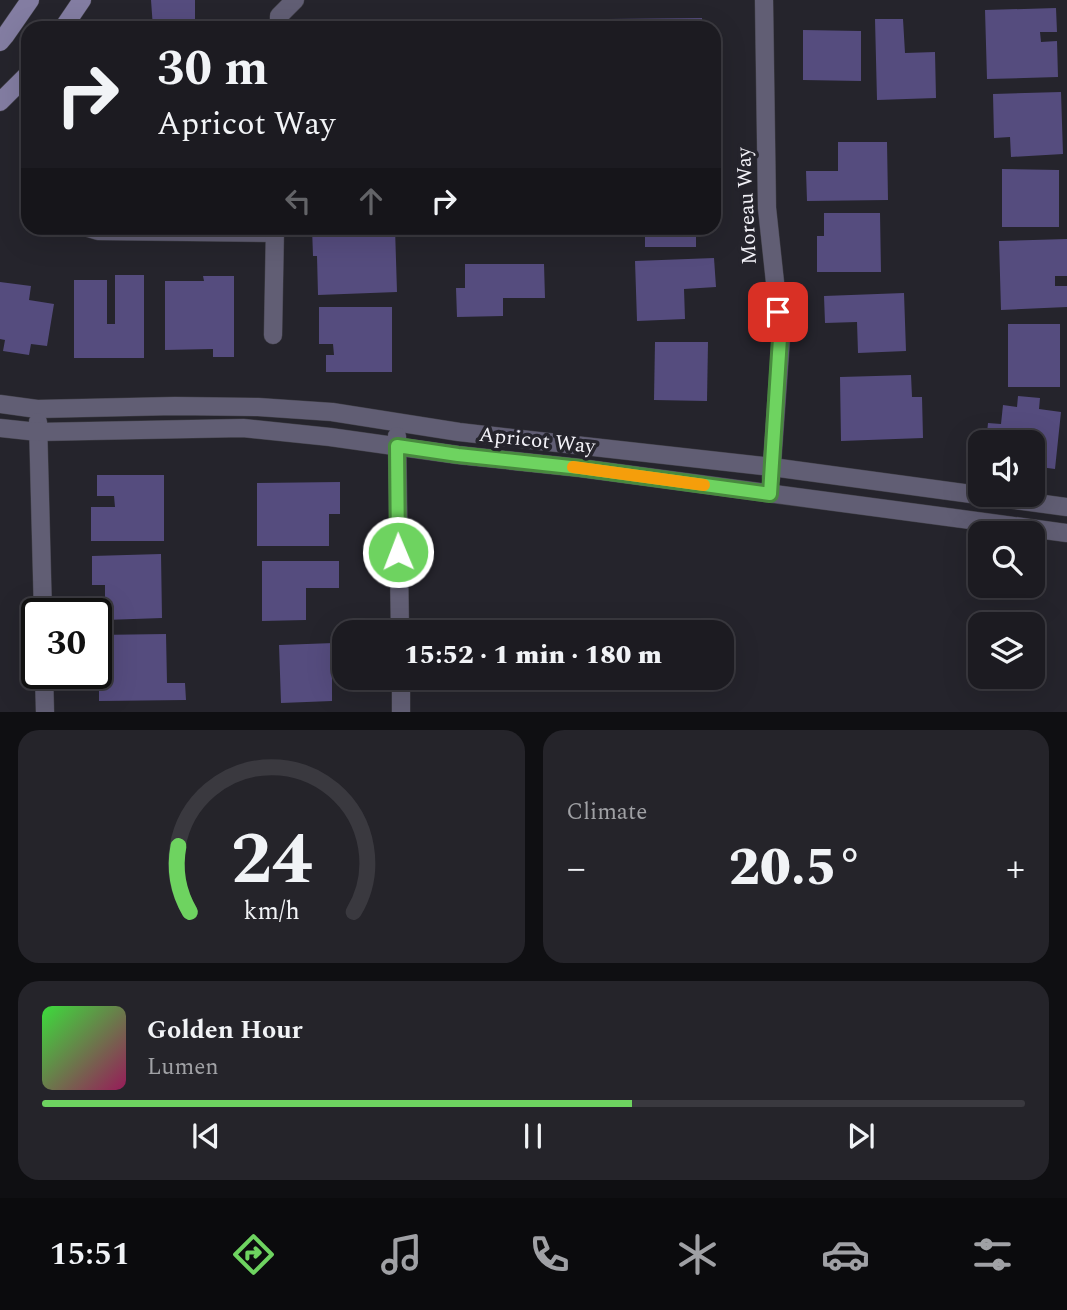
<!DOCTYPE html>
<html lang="en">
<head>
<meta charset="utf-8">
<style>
	:root { --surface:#1c1b21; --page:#25242a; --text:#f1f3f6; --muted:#a0a1a5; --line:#3a393f; --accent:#6ed360 }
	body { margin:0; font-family:Spectral,serif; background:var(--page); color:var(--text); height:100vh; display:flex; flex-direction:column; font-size:26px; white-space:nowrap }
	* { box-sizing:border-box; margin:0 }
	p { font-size:23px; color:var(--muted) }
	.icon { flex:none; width:38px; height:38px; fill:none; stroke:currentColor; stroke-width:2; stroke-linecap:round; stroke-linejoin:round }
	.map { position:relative; height:712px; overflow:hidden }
	.panel { display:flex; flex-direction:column; gap:18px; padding:18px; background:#0f0f12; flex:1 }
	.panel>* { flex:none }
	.hud { position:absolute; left:21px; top:21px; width:700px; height:214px; border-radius:21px; box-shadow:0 7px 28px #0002,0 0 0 2px var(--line); background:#1c1b21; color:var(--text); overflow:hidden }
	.buttons { position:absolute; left:968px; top:430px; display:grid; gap:14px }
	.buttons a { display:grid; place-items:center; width:77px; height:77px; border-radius:14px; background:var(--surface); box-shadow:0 7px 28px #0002,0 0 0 2px var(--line); font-size:35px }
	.speed { position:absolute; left:21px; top:598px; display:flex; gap:14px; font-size:35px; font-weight:700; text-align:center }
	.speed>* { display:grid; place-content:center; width:91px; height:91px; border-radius:50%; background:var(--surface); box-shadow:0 7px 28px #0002,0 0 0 2px var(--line); line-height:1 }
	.speed .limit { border:4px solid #111; border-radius:10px; background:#fff; color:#111 }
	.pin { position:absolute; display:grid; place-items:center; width:60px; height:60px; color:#fff; margin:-30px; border-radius:14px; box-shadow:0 4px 10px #0006 }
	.me { position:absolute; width:77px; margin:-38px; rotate:359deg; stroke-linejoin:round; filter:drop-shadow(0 0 5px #0008) }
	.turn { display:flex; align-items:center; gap:24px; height:147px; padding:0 21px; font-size:32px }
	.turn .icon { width:91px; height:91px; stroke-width:2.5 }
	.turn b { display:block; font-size:49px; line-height:60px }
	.lanes { display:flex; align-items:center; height:66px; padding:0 21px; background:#0003; justify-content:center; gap:35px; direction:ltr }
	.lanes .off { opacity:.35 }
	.big { font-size:52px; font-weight:800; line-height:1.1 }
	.panel .card { flex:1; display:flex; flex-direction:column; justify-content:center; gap:10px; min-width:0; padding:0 24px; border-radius:21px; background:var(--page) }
	.panel .dial { align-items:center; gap:0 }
	.dial svg { height:182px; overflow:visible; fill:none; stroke:var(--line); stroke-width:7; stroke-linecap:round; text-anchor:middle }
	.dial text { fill:var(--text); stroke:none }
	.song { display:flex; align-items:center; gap:21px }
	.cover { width:84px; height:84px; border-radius:10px; background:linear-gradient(135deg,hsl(120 70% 55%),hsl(330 70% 35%)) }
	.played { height:7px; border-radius:4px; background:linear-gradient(90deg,var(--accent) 60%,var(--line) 60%) }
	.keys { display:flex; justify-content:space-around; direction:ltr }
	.heat { display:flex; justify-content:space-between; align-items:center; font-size:38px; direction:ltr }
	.panel .tiles { flex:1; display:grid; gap:18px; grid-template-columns:1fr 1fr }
	.card:last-child { grid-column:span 2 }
	.trip { position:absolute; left:332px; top:620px; width:402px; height:70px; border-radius:21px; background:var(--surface); box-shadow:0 7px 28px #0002,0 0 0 2px var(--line); font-weight:800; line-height:70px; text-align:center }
	.tab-bar { display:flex; height:112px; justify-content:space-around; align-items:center; background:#0b0b0d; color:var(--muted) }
	.tab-bar .icon { width:49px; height:49px }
	.tab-bar .current { color:var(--accent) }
	.tab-bar b { font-size:32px; color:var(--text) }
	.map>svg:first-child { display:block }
	.building { fill:#554c7e }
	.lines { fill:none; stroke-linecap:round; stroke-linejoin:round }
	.street-casing { stroke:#424149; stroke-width:19 }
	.secondary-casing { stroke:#424149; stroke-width:19 }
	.street { stroke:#615e74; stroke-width:18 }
	.secondary { stroke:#837da2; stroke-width:18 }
	.route-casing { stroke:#48893e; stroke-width:18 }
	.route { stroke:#6ed360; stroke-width:12 }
	.slow { stroke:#f59e0b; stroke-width:12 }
	.labels { text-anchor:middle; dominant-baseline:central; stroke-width:7; stroke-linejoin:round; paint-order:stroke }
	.street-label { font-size:21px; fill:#f3f2f8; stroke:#25242c }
</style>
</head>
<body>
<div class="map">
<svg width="1067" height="712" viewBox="0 0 1067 712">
	<rect width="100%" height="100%" fill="#25242c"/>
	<!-- building -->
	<g class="building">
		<polygon points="151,0 195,0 195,20 209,19 209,28 153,28"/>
		<polygon points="1056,8 1057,32 1040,32 1041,42 1057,41 1058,77 987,79 985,10"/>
		<polygon points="702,18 702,28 608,28 608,19"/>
		<polygon points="875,19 903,19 905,53 935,52 936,98 877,100"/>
		<rect x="504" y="24" width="29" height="4"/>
		<polygon points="803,30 861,31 861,81 803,80"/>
		<polygon points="1061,92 1063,154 1011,157 1010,137 994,138 993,94"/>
		<polygon points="838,142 887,142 888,200 807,201 806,171 838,171"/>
		<polygon points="1002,169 1059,170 1059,227 1002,227"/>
		<polygon points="824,213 880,213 881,272 817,272 817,236 824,236"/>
		<polygon points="312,228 395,228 397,292 318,295 317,256 313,256"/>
		<rect x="645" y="228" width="51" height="19"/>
		<polygon points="1067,239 1067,276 1055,276 1055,286 1067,286 1067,307 1001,310 999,241"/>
		<polygon points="714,258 716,287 684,289 685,319 637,321 635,261"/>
		<polygon points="465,264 544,264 545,298 503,298 503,316 457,317 456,288 465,288"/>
		<polygon points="115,275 144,275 144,358 74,358 74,280 107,280 107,324 115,324"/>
		<polygon points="203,276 234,276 234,357 213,357 213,349 165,350 165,281 204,281"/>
		<polygon points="0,282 31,286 29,300 54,304 47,346 31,344 29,355 3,351 5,340 0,339"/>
		<polygon points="904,293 906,351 858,353 857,322 825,323 824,296"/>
		<polygon points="319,307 392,307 392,372 326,372 326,355 334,355 333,344 319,344"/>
		<rect x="1008" y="324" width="52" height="63"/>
		<polygon points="655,342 708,342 707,401 654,400"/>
		<polygon points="911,375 912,397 922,397 923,438 841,441 840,377"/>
		<polygon points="1018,396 1040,398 1039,409 1061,412 1055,469 1032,466 1032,443 986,443 988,423 1001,424 1003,405 1017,407"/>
		<polygon points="97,475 164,475 164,541 91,541 91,507 115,507 114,496 97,496"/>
		<polygon points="340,482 340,514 329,514 329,546 257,546 257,483"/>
		<polygon points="161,554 162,618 105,620 105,585 92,585 92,556"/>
		<polygon points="262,561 339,561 339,588 306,588 306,620 262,621"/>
		<polygon points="166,634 167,683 185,683 186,700 99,701 99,682 106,681 106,671 96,672 96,635"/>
		<polygon points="334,643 334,657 344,657 345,676 332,676 332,701 281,703 279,645"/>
	</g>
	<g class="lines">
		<defs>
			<g id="street">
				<polyline points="764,0 767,208 781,338 771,478"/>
				<polyline points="279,28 279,16 295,0"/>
				<polyline points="88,228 98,231 275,233"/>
				<polyline points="273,335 275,228"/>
				<polyline points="0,404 37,409 175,406 258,407 332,412 459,432 772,467 1067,507"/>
				<polyline points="38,422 43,614"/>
				<polyline points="0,428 38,432 243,428 330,437 458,455 580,468 1067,533"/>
				<polyline points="397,436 400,632"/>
				<polyline points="44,674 45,712"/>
				<polyline points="401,677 401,712"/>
			</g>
			<g id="secondary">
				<polyline points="63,28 82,0"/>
				<polyline points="0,42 5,36 30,0"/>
				<polyline points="0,102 28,74"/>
			</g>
		</defs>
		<!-- street casing -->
		<use href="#street" class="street-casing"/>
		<!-- secondary casing -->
		<use href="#secondary" class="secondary-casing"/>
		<!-- street -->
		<use href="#street" class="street"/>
		<!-- secondary -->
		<use href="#secondary" class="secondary"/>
	</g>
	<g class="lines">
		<defs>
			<polyline id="route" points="398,552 397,446 458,455 580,468 770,494 780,338 778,312"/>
		</defs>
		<!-- route casing -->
		<use href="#route" class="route-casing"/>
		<!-- route -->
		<use href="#route" class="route"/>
		<!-- slow -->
		<polyline class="slow" points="573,467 704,485"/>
	</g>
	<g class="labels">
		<!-- street labels -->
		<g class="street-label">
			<text transform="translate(747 206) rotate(-93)">Moreau Way</text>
			<text transform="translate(537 441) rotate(6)">Apricot Way</text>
		</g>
	</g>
</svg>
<div class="buttons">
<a><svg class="icon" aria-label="sound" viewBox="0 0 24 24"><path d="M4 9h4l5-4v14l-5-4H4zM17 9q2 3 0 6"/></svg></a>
<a><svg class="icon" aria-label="search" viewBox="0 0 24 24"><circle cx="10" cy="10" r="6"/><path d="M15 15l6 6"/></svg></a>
<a><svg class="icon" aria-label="layers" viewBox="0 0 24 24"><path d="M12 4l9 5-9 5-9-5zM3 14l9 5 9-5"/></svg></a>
</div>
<div class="speed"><div class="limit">30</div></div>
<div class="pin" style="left:778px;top:312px;background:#d93025"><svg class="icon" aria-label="arrive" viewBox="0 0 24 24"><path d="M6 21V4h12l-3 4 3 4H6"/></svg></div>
<svg class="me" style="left:398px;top:552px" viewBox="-20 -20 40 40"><circle r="17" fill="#6ed360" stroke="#fff" stroke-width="3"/><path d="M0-11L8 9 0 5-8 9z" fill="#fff"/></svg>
<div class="trip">15:52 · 1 min · 180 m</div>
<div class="hud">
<div class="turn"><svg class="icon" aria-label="right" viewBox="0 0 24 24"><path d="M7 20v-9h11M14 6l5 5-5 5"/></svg><div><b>30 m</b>Apricot Way</div></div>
<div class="lanes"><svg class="icon off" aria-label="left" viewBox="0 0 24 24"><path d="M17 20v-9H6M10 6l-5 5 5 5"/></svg><svg class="icon off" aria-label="ahead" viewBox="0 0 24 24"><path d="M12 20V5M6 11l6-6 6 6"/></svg><svg class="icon" aria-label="right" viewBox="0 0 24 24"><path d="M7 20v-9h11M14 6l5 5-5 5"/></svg></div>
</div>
</div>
<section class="panel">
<div class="tiles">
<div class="card dial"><svg viewBox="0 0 100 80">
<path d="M14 69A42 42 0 1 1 86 69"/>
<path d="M14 69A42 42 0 0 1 9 40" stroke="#6ed360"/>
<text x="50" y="56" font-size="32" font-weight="700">24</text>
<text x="50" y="72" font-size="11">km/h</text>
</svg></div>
<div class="card"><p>Climate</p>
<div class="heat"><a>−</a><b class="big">20.5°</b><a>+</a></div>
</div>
<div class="card">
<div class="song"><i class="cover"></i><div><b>Golden Hour</b><p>Lumen</p></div></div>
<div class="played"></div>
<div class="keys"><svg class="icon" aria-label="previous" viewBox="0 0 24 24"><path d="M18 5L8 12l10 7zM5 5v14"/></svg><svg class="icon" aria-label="pause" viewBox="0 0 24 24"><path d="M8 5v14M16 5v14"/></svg><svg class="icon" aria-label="next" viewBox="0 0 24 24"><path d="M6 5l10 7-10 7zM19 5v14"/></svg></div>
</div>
</div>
</section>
<nav class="tab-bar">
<b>15:51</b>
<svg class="icon current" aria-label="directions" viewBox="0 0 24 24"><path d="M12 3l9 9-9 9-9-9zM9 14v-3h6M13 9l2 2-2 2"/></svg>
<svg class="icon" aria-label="music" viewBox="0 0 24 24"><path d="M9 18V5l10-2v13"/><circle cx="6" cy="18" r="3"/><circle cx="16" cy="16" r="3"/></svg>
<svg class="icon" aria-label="phone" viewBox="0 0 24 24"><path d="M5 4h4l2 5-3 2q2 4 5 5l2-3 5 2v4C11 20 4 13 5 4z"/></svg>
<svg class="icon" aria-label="climate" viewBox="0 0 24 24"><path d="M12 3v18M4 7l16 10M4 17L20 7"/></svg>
<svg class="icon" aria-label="car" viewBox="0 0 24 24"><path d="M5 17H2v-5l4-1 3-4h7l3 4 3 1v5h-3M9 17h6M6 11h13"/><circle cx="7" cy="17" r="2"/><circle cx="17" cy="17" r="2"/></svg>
<svg class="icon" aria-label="filters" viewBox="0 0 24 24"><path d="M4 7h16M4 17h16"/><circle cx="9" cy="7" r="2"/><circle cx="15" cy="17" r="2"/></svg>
</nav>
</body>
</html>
